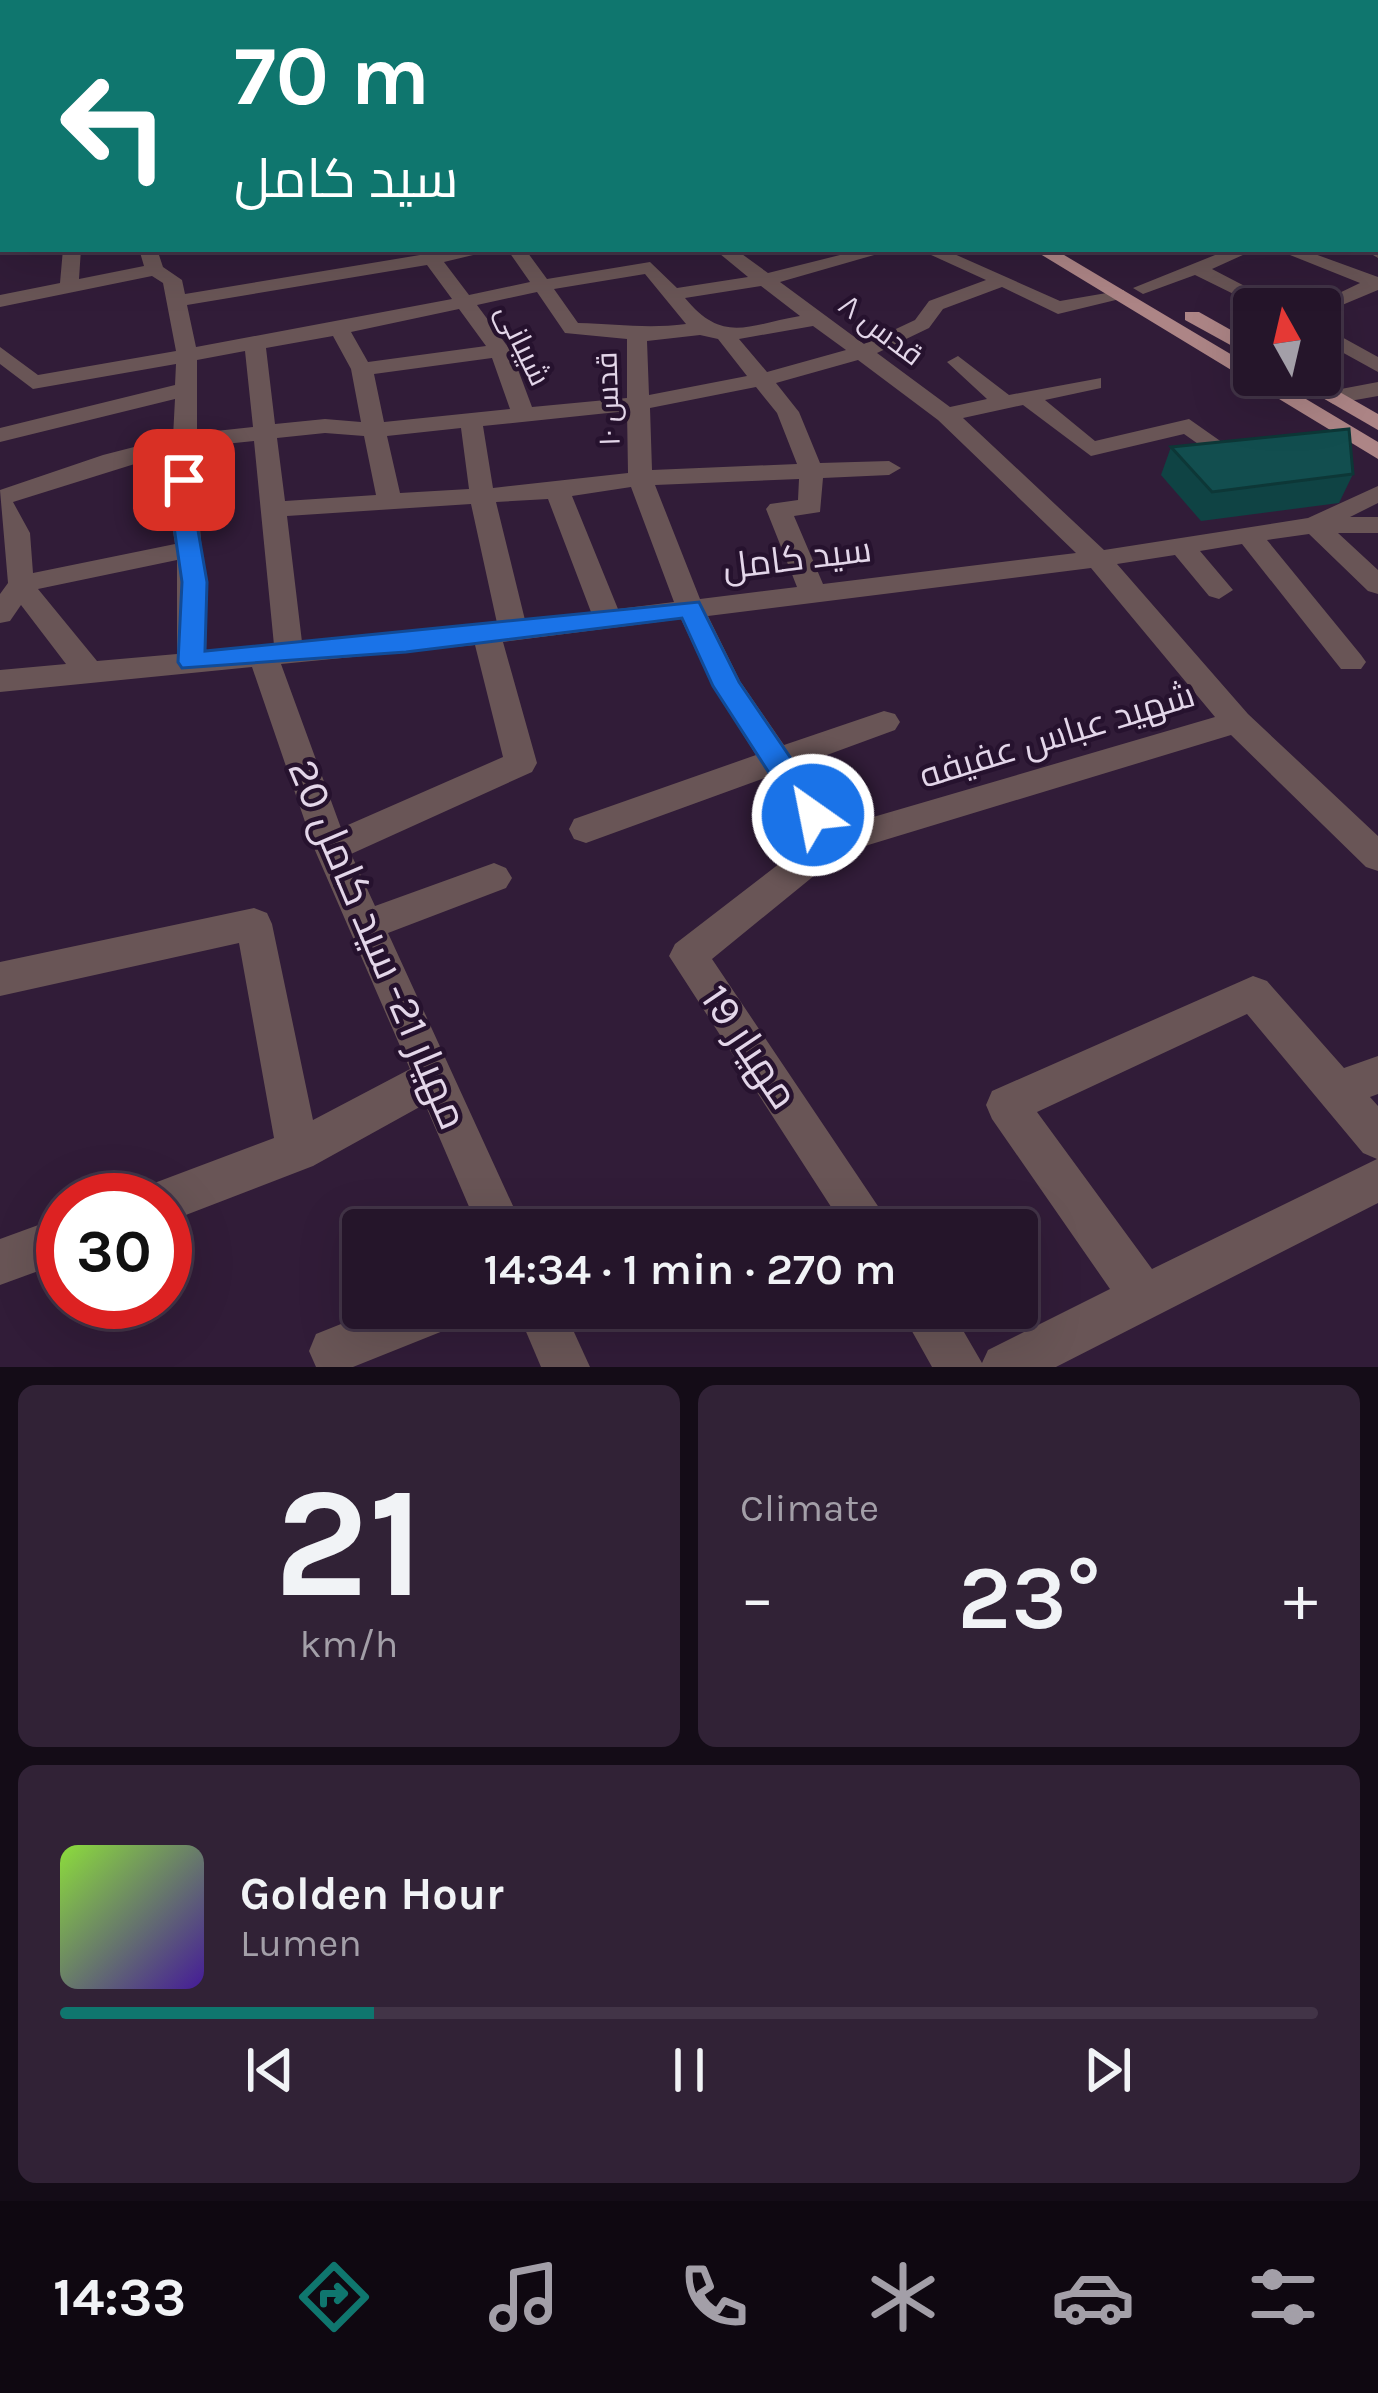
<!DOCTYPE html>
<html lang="en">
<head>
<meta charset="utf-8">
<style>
	:root { --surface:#25152a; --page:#312236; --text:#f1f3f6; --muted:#a39fa8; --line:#423447; --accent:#0f766e }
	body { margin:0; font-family:Karla,Cairo,sans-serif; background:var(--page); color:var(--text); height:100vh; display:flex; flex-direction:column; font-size:45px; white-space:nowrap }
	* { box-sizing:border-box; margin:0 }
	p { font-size:39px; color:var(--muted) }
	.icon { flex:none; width:66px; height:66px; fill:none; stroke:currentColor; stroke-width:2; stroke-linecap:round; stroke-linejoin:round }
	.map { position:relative; height:1367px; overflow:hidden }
	.panel { display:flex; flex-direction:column; gap:18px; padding:18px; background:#140c17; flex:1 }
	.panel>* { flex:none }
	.top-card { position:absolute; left:0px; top:0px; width:1380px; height:252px; box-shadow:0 12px 48px #0002,0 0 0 3px var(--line); background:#0f766e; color:#fff; overflow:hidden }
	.needle { width:78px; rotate:352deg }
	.fabs { position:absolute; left:1233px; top:288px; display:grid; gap:24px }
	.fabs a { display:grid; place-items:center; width:108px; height:108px; border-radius:12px; background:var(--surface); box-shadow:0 12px 48px #0002,0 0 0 3px var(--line); font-size:60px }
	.speed { position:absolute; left:36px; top:1173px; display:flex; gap:24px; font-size:60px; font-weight:700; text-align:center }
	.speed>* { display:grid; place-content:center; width:156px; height:156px; border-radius:50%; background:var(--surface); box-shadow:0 12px 48px #0002,0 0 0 3px var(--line); line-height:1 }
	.speed .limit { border:18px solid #d22; background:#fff; color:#111 }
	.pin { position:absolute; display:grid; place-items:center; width:102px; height:102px; color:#fff; margin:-51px; border-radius:24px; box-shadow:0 6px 18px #0006 }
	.me { position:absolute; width:132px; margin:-66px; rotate:327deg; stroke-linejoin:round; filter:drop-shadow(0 0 9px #0008) }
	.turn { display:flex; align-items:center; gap:42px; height:252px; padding:0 36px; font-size:54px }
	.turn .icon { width:156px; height:156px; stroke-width:2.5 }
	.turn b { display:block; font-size:84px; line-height:102px }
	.big { font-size:90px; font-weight:600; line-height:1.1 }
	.panel .widget { flex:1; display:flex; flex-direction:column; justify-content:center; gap:18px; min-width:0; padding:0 42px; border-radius:18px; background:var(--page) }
	.panel .dial { align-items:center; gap:0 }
	.dial b { font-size:156px; line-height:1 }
	.song { display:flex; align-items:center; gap:36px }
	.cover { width:144px; height:144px; border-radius:18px; background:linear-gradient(135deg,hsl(90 70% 55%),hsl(260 70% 35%)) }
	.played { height:12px; border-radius:6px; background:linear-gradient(90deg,var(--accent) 25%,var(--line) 25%) }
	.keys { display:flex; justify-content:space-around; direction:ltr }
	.heat { display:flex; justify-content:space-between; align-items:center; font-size:66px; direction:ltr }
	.panel .tiles { flex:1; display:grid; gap:18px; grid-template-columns:1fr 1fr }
	.widget:last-child { grid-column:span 2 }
	.trip { position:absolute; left:342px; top:1209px; width:696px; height:120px; border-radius:12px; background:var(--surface); box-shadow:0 12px 48px #0002,0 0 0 3px var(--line); font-weight:600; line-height:120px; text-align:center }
	.tab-bar { display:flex; height:192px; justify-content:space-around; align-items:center; background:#0f0811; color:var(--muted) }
	.tab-bar .icon { width:84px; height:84px }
	.tab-bar .active { color:var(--accent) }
	.tab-bar b { font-size:54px; color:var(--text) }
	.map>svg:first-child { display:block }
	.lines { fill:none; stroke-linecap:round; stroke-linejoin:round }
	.minor { fill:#695556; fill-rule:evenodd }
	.major { fill:#ad8586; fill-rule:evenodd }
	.wall { fill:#0f4344 }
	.shaded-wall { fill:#0d3737 }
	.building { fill:#124e4f; stroke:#0d3737; stroke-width:3 }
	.route { fill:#1a73e8; stroke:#114b97; stroke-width:3 }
	.labels { text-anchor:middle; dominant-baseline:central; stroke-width:9; stroke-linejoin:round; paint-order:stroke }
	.far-street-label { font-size:30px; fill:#e3d6e9; stroke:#26122e }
	.street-label { font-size:36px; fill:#e3d6e9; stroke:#26122e }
	.near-street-label { font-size:42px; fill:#e3d6e9; stroke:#26122e }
</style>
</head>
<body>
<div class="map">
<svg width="1378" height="1367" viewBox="0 0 1378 1367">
	<rect width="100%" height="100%" fill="#311c38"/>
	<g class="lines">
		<!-- minor -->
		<g class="minor">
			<polygon points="13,0 25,0 26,3 14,3"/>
			<polygon points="279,0 292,0 294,3 281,3"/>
			<polygon points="339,0 353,0 356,3 342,3"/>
			<polygon points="513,0 528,0 531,3 516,3"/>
			<polygon points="603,0 619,0 622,3 606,3"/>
			<polygon points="810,0 827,0 831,3 814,3"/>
			<polygon points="981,0 996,0 999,3 984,3"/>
			<polygon points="1078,0 1095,0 1098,3 1081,3"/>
			<polygon points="1124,0 1145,0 1147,2 1120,3"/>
			<polygon points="1223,0 1237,0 1240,3 1226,3"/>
			<polygon points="3,35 3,43 0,44 0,36"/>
			<polygon points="3,66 3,74 0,75 0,67"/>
			<polygon points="0,103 3,103 0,112"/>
			<rect x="1377" y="146" width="1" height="10"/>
			<rect x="0" y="152" width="3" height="10"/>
			<rect x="1377" y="175" width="1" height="10"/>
			<rect x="1377" y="223" width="1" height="10"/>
			<polygon points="1377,245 1378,258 1363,249 1377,249"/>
			<path d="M63 249H81L79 279 144 266 139 249H157L163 267 182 280 185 294 420 255 416 249H498L444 262 469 295 530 282 507 249H525L547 279 650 262 677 288 748 277 714 249H735L768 273 864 249H895L780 282 864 344 915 320 929 301 986 280 918 249H943L1060 301 1124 290V298L1058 314 1002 287 943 309 929 328 877 353 950 407 987 399 947 362 958 356 1009 395 1101 378V388L1045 400 1095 441 1189 419 1226 445 1243 443 1255 450 1251 455 1221 460 1184 434 1091 456 1023 405 963 418 1104 550 1308 518 1378 486V503L1350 517H1378V533H1338L1378 570V594L1368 591 1309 534 1267 540 1361 655 1366 662 1361 669H1341L1242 544 1200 551 1233 590 1219 599 1209 596 1175 555 1117 564 1248 714 1378 836V871L1366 867 1231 735 842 853 712 959 894 1230H846L669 956 675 944 810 840 770 776 586 843 574 839 569 829 574 819 756 755 712 685 681 619 503 642 537 763 532 772 351 854 375 906 494 863 506 868 512 878 506 888 388 933 524 1230H479L425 1104 313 1166 165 1223V1200H143L149 1185 274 1138 239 943 0 996V962L254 908 267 913 272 924 313 1120 410 1069 314 848 252 667 0 692V670L66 664 21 605 10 621 0 623V594L8 583 0 490 103 455 173 437 175 399 0 442V428L175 385 176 364 33 389 0 364V347L38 375 176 351 163 283 152 276 0 307V295L60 283ZM427 265 452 299 196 347 187 305ZM645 274 686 324C648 329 616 324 578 323L554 289ZM761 286 800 316C747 325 723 344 685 298ZM537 292 565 333 627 339V398L532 407 511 351 477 305ZM459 309 486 346 368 362 351 332ZM813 326 846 350 767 372 739 339ZM700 335 718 339 747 376 649 395 647 341ZM333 336 351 369 361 422 325 419 275 424 266 348ZM245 351 253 427 197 433V360ZM492 358 510 409 384 422 374 374ZM858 360 938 420 1076 553 823 584 794 516 820 512 823 478 889 475 901 468 889 461 820 463 799 412 776 383ZM756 387 777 413 797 464 652 470 650 408ZM627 411 628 473 493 488 483 426ZM461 428 469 489 400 493 387 436ZM325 433 364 436 376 495 285 501 277 438ZM254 441 274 645 206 651C208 582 196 516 196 447ZM173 452 170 513 175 544 33 573 30 533 13 502ZM799 479 798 500 770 504 766 509 797 587 700 599 655 485ZM631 487 674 602 618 609 572 496ZM548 499 591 612 525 620 496 502ZM471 504 497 623 302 642 287 516ZM177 560V654L97 661 38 589ZM1091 568 1215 717 839 827 797 766 895 730 900 722 895 714 884 711 784 745 740 681 708 616ZM475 645 503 757 341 828 281 664Z"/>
			<polygon points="1230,249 1256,249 1212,269 1289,309 1264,309 1195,275 1143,294 1133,288"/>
			<polygon points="1275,249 1301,249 1378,277 1378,290 1323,313 1306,309 1360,283"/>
			<polygon points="1320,325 1378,357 1378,372 1320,340"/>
			<polygon points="1378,382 1378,396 1333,404 1322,397 1325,392"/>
			<path d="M1253 976 1267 981 1344 1068 1378 1056V1094L1370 1097 1378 1106V1203L1056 1367H932L899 1308H950L982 1363 988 1350 1110 1289 992 1119 986 1105 992 1091ZM1247 1014 1363 1153 1377 1159 1152 1269 1037 1112Z"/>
			<polygon points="63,1216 63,1262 0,1285 0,1239"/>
			<polygon points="381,1308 464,1308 458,1325 353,1367 316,1367 309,1351 316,1334"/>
			<polygon points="516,1308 563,1308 590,1367 541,1367"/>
		</g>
		<!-- major -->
		<g class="major">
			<rect x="86" y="0" width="12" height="3"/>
			<polygon points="1292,0 1309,0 1312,3 1295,3"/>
			<polygon points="1377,17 1378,18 1378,26 1377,25"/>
			<rect x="1377" y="45" width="1" height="8"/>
			<rect x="0" y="212" width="3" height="10"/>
			<polygon points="1032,249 1054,249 1254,368 1254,375 1266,375 1378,442 1378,459"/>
			<polygon points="1185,312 1199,312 1254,343 1254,358 1185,320"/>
			<polygon points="1283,375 1310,375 1378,414 1378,430"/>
		</g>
	</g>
	<!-- wall -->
	<polygon class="wall" points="1171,447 1353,474 1339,503 1201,521 1161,475"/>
	<!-- shaded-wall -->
	<polygon class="shaded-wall" points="541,0 589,0 589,2 541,3"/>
	<!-- building -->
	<polygon class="building" points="1349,429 1353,474 1212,492 1171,447"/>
	<!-- route -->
	<polygon class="route" points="184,473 196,480 195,513 207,582 205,651 699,602 739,682 824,807 828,815 824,824 802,824 713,686 682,618 406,652 182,668 178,662 182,582 172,513 173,480"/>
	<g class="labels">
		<!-- far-street labels -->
		<g class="far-street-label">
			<text transform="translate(881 330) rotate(37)">قدس ۸</text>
			<text transform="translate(523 345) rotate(64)">شیبانی</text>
			<text transform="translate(608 399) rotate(-92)">قدس ۱۰</text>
		</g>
		<!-- street labels -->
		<g class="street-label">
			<text transform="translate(797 558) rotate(-7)">سید کامل</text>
			<text transform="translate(1057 735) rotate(-17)">شهید عباس عفیفه</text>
		</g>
		<!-- near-street labels -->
		<g class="near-street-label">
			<text transform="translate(378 944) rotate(67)">مهیار 21- سید کامل 20</text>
			<text transform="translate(750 1047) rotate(56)">مهیار 19</text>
		</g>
	</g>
</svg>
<div class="fabs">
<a><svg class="needle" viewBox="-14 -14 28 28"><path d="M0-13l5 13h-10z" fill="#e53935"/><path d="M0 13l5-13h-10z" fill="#a39fa8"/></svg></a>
</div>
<div class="speed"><div class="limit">30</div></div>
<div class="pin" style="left:184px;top:480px;background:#d93025"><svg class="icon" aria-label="arrive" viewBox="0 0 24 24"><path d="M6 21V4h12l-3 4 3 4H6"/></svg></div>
<svg class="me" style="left:813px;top:815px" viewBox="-20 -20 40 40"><circle r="17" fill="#1a73e8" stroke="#fff" stroke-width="3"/><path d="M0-11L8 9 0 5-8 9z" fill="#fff"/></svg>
<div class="trip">14:34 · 1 min · 270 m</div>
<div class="top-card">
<div class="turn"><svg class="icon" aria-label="left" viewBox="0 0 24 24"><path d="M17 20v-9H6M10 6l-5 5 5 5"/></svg><div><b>70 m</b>سید کامل</div></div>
</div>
</div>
<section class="panel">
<div class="tiles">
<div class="widget dial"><b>21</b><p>km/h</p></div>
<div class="widget"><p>Climate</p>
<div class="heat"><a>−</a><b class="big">23°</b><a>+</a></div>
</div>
<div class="widget">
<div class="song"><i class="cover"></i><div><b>Golden Hour</b><p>Lumen</p></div></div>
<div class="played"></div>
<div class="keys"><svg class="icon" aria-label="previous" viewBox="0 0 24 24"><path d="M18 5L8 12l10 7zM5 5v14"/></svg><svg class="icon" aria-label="pause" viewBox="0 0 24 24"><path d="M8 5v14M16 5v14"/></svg><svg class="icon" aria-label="next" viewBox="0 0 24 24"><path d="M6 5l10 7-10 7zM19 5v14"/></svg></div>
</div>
</div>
</section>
<nav class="tab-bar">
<b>14:33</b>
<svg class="icon active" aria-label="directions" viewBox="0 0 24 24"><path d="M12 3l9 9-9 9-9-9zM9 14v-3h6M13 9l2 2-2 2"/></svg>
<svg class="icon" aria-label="music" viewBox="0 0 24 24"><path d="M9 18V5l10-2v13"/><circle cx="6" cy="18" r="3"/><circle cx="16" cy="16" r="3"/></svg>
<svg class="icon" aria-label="phone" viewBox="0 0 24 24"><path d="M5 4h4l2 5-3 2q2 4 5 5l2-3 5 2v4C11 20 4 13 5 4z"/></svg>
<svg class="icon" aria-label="climate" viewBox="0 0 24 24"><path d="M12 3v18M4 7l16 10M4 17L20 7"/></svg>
<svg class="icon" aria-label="car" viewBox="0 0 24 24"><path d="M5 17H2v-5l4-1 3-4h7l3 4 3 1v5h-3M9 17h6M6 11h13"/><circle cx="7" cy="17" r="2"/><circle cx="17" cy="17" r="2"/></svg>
<svg class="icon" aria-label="filters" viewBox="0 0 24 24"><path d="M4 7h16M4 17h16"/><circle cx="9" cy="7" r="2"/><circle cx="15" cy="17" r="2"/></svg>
</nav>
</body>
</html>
